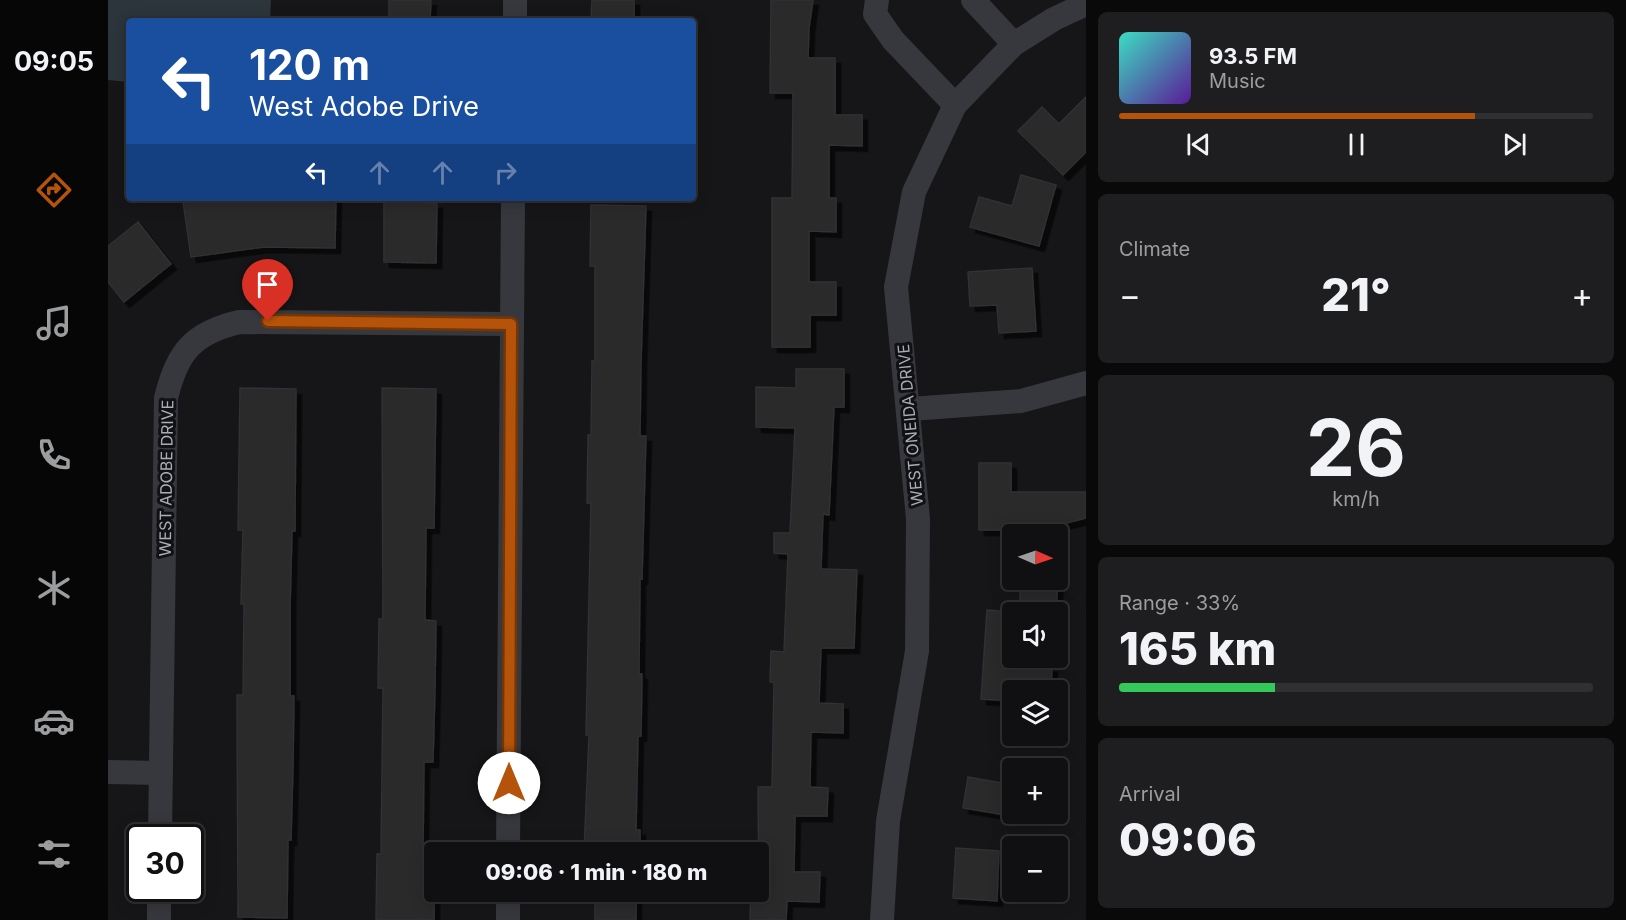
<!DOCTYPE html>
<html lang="en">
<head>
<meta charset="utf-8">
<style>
	:root { --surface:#101012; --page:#1e1e20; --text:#f1f3f6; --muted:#9c9d9f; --line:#303032; --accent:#b45309 }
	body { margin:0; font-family:Inter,sans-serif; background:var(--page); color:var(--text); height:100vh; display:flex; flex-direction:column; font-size:22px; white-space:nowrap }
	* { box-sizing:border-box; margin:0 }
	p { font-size:20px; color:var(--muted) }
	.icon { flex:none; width:33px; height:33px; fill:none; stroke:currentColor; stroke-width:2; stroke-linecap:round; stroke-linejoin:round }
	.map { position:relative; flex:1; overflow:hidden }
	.side { display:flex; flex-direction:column; gap:12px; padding:12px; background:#09090a; width:540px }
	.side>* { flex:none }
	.hud { position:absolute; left:18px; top:18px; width:570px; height:183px; border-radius:6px; box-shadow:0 3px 15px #0003,0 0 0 2px var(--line); background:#1a4fa0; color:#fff; overflow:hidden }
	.needle { width:39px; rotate:92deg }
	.buttons { position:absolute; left:894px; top:524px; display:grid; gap:12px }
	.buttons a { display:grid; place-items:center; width:66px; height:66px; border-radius:6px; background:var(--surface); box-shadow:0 3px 15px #0003,0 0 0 2px var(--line); font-size:30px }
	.speed { position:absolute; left:18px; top:824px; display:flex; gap:12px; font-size:30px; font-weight:700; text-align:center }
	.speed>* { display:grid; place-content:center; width:78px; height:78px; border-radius:50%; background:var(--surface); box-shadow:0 3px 15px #0003,0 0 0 2px var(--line); line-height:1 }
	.speed .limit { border:3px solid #111; border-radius:9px; background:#fff; color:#111 }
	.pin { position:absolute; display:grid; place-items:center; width:51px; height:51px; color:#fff; margin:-62px -26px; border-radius:50% 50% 50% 0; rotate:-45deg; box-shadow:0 0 6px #0007 }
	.pin .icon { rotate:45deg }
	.me { position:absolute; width:66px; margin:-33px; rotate:0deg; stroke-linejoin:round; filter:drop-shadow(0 0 4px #0008) }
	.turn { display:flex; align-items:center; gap:21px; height:126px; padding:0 24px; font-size:27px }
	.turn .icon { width:78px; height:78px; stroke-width:2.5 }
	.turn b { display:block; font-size:42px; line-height:51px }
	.lanes { display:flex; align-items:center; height:57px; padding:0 24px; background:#0003; justify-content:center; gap:30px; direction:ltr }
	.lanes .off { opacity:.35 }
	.big { font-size:45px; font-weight:800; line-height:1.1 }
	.side .tile { flex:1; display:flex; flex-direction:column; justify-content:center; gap:9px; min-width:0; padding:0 21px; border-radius:9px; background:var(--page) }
	.side .dial { align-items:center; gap:0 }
	.dial b { font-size:78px; line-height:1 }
	.song { display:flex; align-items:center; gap:18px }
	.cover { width:72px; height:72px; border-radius:9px; background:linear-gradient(135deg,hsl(170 70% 55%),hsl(270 70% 35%)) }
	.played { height:6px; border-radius:3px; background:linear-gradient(90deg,var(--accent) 75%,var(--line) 75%) }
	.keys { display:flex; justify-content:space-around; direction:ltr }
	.heat { display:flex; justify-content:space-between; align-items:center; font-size:33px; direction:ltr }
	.charge { height:9px; border-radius:4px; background:linear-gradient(90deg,#34c759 33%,var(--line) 0) }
	.trip { position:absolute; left:316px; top:842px; width:345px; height:60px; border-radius:6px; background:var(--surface); box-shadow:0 3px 15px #0003,0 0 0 2px var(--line); font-weight:800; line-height:60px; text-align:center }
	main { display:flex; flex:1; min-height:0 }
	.dock { display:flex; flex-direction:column; width:108px; justify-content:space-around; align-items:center; background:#060607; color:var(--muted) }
	.dock .icon { width:42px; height:42px }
	.dock .current { color:var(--accent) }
	.dock b { font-size:27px; color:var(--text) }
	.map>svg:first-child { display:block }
	.water { fill:#2c353c }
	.building { fill:#29292c; stroke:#303034; stroke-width:1.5; filter:url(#shadow) }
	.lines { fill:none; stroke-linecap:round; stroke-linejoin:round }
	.minor { stroke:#37383d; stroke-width:24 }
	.route-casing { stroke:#753606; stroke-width:15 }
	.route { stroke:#b45309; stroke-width:10 }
	.labels { text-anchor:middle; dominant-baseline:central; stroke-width:6; stroke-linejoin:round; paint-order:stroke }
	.street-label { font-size:16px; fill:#a8adb8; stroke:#111113 }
</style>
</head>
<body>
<main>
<nav class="dock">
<b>09:05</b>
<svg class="icon current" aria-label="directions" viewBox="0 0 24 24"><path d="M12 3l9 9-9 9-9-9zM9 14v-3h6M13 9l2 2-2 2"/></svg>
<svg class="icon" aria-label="music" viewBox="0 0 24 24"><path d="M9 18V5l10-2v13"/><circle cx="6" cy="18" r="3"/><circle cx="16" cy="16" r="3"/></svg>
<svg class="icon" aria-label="phone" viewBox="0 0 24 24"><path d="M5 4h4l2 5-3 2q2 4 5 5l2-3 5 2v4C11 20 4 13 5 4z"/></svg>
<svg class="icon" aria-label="climate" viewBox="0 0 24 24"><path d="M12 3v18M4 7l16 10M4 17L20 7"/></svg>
<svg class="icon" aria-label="car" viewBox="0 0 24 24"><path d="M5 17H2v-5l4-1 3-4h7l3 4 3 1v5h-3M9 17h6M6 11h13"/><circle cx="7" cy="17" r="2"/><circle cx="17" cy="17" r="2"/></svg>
<svg class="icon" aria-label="filters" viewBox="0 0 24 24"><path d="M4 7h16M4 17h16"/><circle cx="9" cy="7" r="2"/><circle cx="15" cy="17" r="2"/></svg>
</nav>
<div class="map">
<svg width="978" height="920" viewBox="0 0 978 920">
	<defs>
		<filter id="shadow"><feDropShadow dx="5.5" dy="5.5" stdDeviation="0" flood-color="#0009"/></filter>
	</defs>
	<rect width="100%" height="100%" fill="#161618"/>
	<!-- water -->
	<polygon class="water" points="0,0 163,0 162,21 21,21 21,82 0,80"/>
	<!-- building -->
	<g class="building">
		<polygon points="281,0 323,0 322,21 281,21"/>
		<polygon points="484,0 526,0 526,21 483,21"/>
		<polygon points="663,0 705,0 701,28 700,58 727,58 727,115 754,115 754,146 721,145 721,198 728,198 728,232 701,231 701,282 728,282 728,315 702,315 702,347 664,347 664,198 684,198 685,93 662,93"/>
		<polygon points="978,97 978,152 955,175 910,131 934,107 951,124"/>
		<polygon points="913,175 948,185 931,246 862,227 871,197 904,206"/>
		<polygon points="97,198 228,198 227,248 156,247 83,257 75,201"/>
		<polygon points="276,202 329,203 328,263 276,262"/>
		<polygon points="483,205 538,206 533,362 532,436 538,436 534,579 532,579 531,674 534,674 533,736 530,736 528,830 532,830 532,852 476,852 481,735 478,735 483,503 479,503 480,435 483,435 484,361 487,361 487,266 482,266"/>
		<polygon points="30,222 63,264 16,302 0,282 0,246"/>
		<polygon points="924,268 928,331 891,333 889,305 862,306 860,272"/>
		<polygon points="688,369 736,369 736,407 726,407 721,515 715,514 713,569 749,570 746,648 713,648 711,703 735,704 735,733 703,732 702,787 720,788 719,816 687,816 686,872 712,872 711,902 679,901 678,920 642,920 643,891 651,891 650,787 664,787 666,682 662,682 663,651 676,652 680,554 666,553 666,533 682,533 687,428 648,427 648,387 688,388"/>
		<polygon points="132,388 188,389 187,531 184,531 182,609 182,696 186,696 185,766 183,840 180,840 179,918 130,917 129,695 135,695 136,604 133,604 135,530 130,530"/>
		<polygon points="274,388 328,389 326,528 318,528 317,620 328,621 327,689 325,762 316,762 315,854 326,854 326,920 268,920 269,854 273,854 274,769 275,688 270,688 271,619 275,619"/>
		<polygon points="871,463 903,463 903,492 978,492 978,518 932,530 871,530"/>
		<polygon points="913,579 950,579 948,612 911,612"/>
		<polygon points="879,610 904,612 904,664 944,667 943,690 904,690 904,701 873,699"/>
		<polygon points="860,777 904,785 904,816 855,808"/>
		<polygon points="848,848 891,851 889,901 845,898"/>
		<polygon points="476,891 531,891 528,892 528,920 487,920 487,891"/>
	</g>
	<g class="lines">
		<!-- minor -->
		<g class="minor">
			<polyline points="769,0 767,14 785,40 847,105"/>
			<polyline points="865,0 906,44"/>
			<polyline points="407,21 407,0"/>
			<polyline points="802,409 913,401 978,383"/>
			<polyline points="0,772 53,773"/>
			<path d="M52 837 58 398C69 352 85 333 131 322L403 324"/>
			<polyline points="400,852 405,198"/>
			<polyline points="51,920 51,888"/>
			<polyline points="400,920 400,891"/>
			<polyline points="774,920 780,821 809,651 810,519 788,287 806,192 847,105 906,44 946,19 978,4"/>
		</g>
	</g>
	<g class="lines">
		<defs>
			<polyline id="route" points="160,321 403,324 401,783"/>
		</defs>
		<!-- route casing -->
		<use href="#route" class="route-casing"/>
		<!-- route -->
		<use href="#route" class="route"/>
	</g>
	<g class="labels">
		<!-- street labels -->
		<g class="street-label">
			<text transform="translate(802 425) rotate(-95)">WEST ONEIDA DRIVE</text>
			<text transform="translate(58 478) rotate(-89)">WEST ADOBE DRIVE</text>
		</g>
	</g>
</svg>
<div class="buttons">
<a><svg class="needle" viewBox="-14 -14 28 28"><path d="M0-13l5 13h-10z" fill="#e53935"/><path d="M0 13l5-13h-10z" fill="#9c9d9f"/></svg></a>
<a><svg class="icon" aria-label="sound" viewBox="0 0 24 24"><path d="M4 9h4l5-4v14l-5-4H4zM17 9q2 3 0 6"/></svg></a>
<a><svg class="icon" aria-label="layers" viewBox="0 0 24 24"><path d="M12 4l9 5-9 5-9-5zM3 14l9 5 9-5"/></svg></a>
<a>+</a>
<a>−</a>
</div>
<div class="speed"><div class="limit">30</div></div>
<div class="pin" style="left:160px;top:321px;background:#d93025"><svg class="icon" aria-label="arrive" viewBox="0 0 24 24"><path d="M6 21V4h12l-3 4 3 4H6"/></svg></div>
<svg class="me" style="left:401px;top:783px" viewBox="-20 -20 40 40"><circle r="19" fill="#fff"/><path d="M0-13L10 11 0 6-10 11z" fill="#b45309"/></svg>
<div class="trip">09:06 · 1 min · 180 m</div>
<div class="hud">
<div class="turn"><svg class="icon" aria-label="left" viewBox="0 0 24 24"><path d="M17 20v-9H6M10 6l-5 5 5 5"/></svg><div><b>120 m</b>West Adobe Drive</div></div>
<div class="lanes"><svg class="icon" aria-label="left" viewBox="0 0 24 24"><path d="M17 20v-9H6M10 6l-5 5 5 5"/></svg><svg class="icon off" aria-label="ahead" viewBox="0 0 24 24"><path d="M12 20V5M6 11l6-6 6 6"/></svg><svg class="icon off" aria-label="ahead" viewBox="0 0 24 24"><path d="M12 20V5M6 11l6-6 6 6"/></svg><svg class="icon off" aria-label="right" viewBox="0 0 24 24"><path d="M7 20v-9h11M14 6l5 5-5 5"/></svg></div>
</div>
</div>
<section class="side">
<div class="tile">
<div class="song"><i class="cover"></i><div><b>93.5 FM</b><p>Music</p></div></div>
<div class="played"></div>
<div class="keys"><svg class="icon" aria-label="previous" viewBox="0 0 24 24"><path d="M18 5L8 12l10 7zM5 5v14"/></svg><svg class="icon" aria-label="pause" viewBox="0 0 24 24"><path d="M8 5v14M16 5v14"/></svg><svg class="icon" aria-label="next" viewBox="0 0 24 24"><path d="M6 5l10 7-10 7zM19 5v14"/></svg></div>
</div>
<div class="tile"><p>Climate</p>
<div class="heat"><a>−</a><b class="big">21°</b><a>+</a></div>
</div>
<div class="tile dial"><b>26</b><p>km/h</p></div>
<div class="tile"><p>Range · 33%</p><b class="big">165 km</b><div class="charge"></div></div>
<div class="tile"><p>Arrival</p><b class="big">09:06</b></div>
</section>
</main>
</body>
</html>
